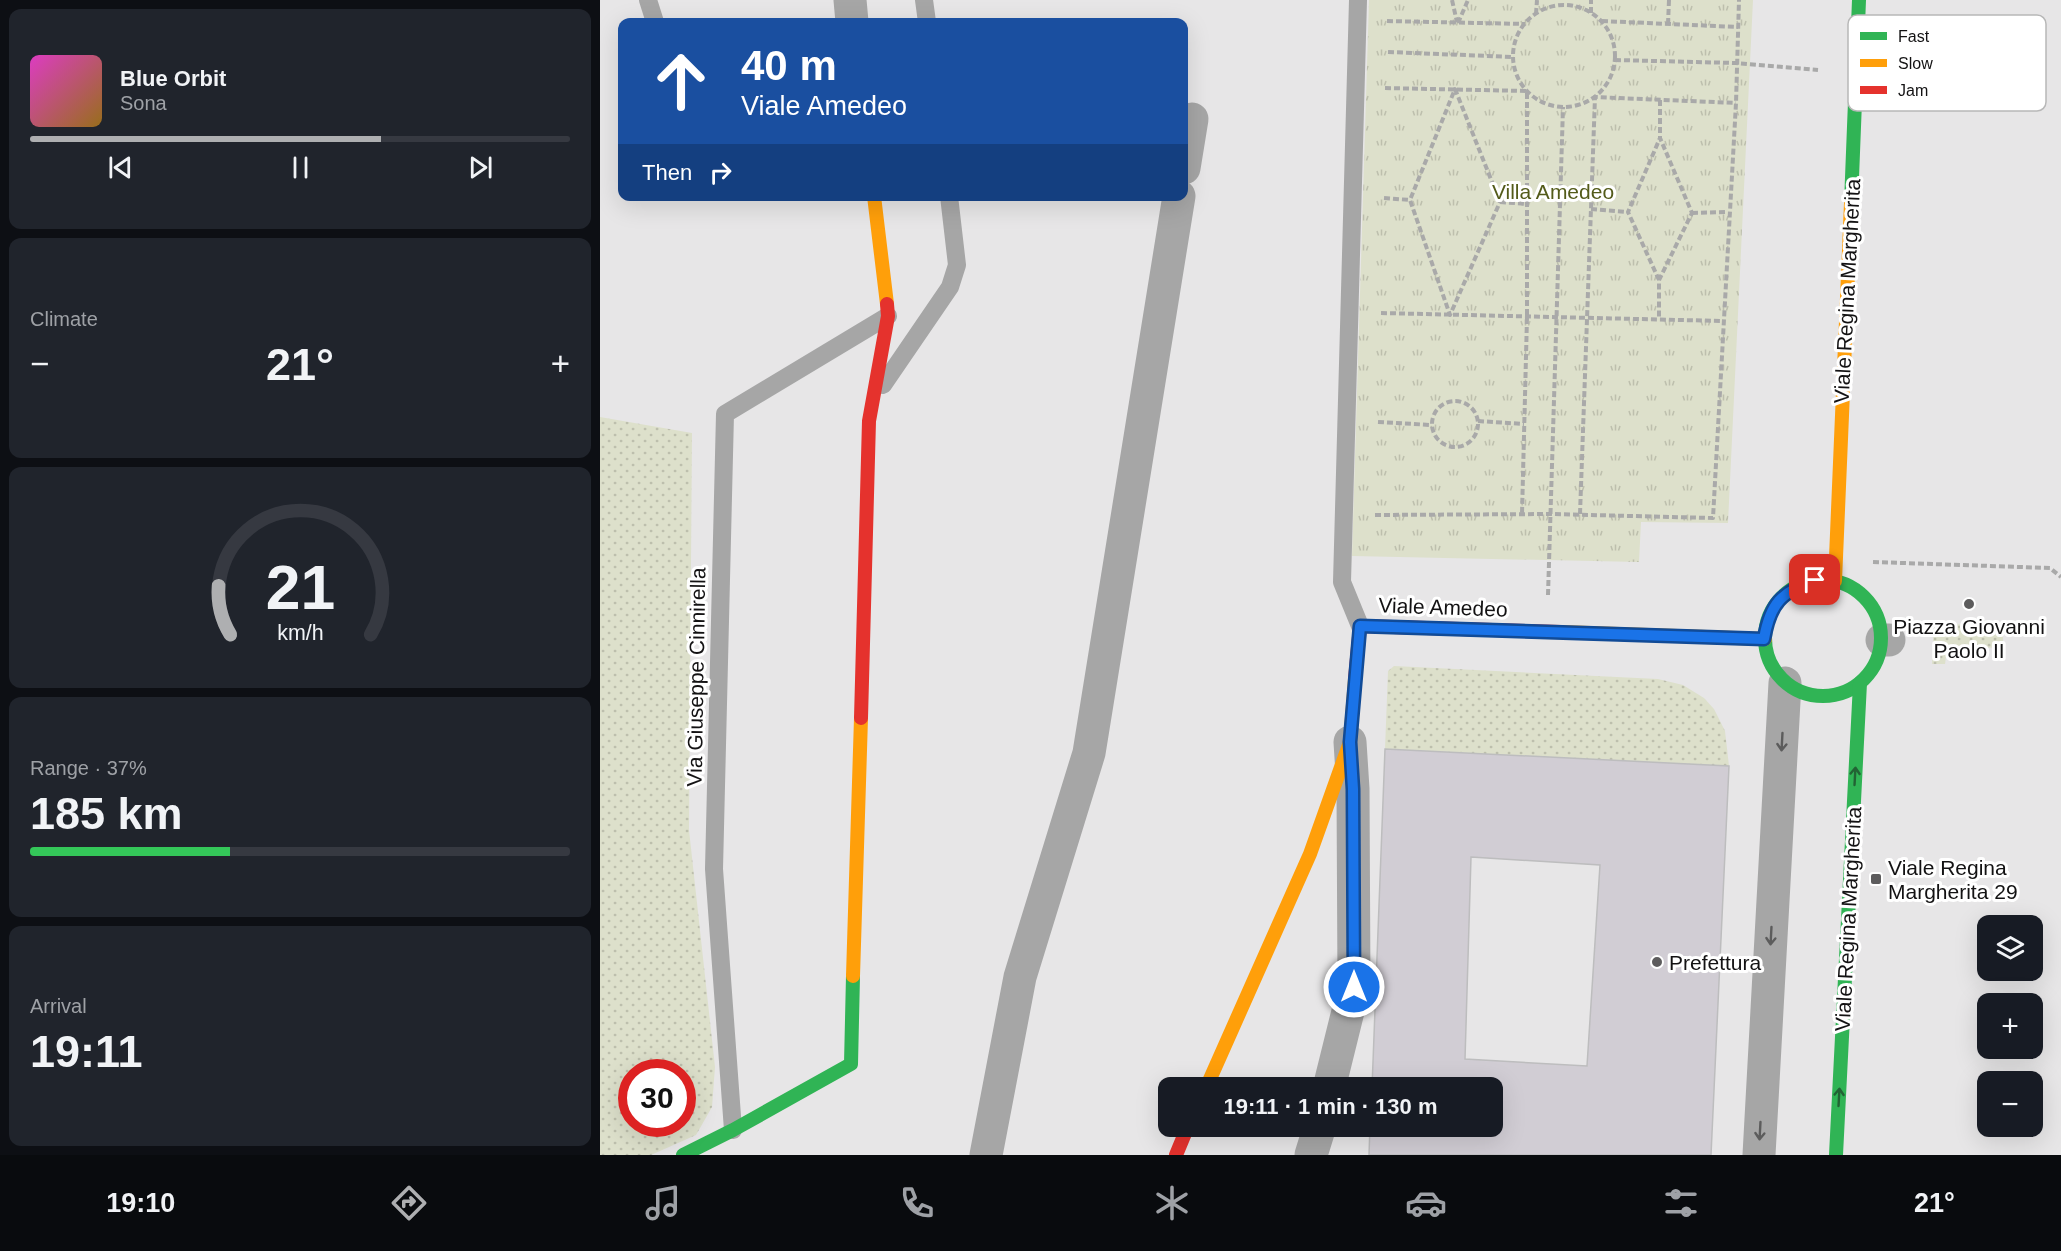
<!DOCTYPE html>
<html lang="en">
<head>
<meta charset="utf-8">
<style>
	:root { --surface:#171b24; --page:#20242c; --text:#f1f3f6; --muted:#9ea1a6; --line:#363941; --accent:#aeafb1 }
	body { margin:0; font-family:Arial,sans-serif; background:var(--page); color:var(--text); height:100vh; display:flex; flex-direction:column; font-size:22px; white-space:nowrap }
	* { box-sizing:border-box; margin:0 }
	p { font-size:20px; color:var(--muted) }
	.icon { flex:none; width:33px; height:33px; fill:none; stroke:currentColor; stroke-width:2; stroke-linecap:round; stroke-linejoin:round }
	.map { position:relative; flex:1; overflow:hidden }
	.side { display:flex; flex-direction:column; gap:9px; padding:9px; background:#0d0f14; width:600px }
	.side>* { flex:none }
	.guide { position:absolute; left:18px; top:18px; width:570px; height:183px; border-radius:12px; box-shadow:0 6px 24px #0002; background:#1a4fa0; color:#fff; overflow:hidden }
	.controls { position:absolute; left:1377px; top:915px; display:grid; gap:12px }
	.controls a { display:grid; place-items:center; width:66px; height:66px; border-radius:12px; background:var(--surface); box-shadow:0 6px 24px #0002; font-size:30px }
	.speed { position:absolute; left:18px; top:1059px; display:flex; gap:12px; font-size:30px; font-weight:700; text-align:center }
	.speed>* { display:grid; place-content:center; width:78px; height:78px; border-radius:50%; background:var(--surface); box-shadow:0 6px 24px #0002; line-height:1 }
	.speed .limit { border:9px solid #d22; background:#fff; color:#111 }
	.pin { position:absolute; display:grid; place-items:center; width:51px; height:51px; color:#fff; margin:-26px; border-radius:12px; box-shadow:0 3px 9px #0006 }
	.me { position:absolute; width:66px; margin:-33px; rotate:0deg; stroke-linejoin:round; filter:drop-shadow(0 0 4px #0008) }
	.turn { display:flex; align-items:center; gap:21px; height:126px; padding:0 24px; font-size:27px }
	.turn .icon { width:78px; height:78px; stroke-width:2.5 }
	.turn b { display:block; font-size:42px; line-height:51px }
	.then { display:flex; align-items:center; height:57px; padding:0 24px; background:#0003; gap:12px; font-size:22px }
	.big { font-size:45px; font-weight:700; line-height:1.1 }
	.side .card { flex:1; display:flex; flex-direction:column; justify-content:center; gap:9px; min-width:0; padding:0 21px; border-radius:12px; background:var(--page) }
	.side .dial { align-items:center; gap:0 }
	.dial svg { height:156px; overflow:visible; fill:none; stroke:var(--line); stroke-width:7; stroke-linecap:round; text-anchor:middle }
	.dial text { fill:var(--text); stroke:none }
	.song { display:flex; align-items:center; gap:18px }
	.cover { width:72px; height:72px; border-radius:9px; background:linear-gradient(135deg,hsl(310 70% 55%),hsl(40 70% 35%)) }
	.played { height:6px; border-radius:3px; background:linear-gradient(90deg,var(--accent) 65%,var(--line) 65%) }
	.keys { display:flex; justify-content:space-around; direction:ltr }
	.heat { display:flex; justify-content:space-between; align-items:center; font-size:33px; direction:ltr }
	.charge { height:9px; border-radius:4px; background:linear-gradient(90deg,#34c759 37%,var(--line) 0) }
	.trip { position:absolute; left:558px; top:1077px; width:345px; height:60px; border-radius:12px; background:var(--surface); box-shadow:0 6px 24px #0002; font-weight:700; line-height:60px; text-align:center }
	.tab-bar { display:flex; height:96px; justify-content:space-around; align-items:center; background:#090b0e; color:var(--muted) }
	.tab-bar .icon { width:42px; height:42px }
	.tab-bar .on { color:var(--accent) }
	.tab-bar b { font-size:27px; color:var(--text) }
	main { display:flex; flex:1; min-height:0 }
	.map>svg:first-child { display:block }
	.grass { fill:url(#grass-dots); fill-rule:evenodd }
	.park { fill:url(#park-tufts) }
	.building { fill:#d1cdd4; stroke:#bdbdbe; stroke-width:1.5; fill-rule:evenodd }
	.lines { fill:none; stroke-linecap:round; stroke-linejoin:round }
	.path { stroke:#a9a9a9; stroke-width:4; stroke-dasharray:6 3; stroke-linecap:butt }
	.lane { stroke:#a6a6a6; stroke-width:18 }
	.street { stroke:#a6a6a6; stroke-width:33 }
	.fast { stroke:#30b455; stroke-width:14 }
	.slow { stroke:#ff9f0a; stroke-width:14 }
	.jam { stroke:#e5322d; stroke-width:14 }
	.oneway { stroke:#5c5c5c }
	.oneway2 { stroke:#226334 }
	.route-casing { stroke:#114b97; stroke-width:15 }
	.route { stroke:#1a73e8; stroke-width:10 }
	.poi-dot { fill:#5d5c5d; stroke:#fff; stroke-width:2 }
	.labels { text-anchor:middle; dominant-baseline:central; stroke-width:6; stroke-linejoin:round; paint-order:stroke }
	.park-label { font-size:21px; fill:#535b1a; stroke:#fff }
	.street-label { font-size:21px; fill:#131213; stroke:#fff }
	.poi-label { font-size:21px; fill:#131213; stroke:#fff; text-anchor:start }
	.key { fill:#fff; stroke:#b8b8b8; stroke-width:1.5 }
	.key-label { font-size:16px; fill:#131213 }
</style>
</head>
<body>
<main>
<section class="side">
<div class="card">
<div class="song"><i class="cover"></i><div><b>Blue Orbit</b><p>Sona</p></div></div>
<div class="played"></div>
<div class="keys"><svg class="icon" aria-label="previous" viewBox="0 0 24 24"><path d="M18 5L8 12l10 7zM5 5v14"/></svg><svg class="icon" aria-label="pause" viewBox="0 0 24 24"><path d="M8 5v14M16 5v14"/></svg><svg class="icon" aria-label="next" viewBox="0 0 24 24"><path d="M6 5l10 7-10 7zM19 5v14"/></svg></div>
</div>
<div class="card"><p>Climate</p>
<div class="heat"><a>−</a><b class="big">21°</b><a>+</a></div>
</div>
<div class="card dial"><svg viewBox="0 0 100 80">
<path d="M14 69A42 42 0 1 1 86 69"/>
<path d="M14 69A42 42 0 0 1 8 44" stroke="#aeafb1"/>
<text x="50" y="56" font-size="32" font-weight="700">21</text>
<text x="50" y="72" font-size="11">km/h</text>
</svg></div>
<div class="card"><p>Range · 37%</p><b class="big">185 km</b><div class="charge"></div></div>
<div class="card"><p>Arrival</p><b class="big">19:11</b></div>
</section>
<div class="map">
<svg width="1461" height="1155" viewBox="0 0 1461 1155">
	<defs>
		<pattern id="grass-dots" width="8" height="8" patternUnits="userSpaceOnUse" patternTransform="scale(1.5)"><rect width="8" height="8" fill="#dde0cb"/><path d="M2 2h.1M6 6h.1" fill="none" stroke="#bdbfad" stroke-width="1.8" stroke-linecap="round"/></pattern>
		<pattern id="park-tufts" width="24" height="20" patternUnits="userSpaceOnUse" patternTransform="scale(1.5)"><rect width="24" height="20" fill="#dde0cb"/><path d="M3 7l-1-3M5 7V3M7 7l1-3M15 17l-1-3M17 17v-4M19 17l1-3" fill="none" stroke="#bdbfad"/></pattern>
	</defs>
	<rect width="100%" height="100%" fill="#e7e6e7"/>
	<!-- grass -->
	<g class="grass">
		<path d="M0 417 92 433 89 830 115 1067 112 1107 96 1135 51 1155H0ZM32 1072H82V1124H32Z"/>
		<polygon points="1334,624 1388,625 1388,634 1403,635 1403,648 1366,647 1366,658 1346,657 1345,664 1332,664"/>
		<polygon points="794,666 1058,679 1083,685 1104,698 1114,709 1125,731 1129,766 785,749 788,671"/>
	</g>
	<!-- park -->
	<polygon class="park" points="769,0 1153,0 1128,523 1041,522 1039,562 752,556"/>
	<!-- building -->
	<path class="building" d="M785 749 1129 766 1111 1155H769L770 1126H892V1088H772ZM871 857 1000 865 987 1066 865 1059Z"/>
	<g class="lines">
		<!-- path -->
		<g class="path">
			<polyline points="852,0 857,22"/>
			<circle cx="964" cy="56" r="51"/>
			<polyline points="991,13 991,0"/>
			<polyline points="936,14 937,0"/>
			<polyline points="787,21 925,24"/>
			<polyline points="1002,21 1138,27"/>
			<polyline points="858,23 868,0"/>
			<polyline points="1068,24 1069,0"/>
			<polyline points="788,52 914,57"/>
			<polyline points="1015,60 1136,63 1218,70"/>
			<polyline points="785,88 927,91 927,317 922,514"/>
			<polygon points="855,89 900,202 850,315 810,200"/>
			<polyline points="1060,100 1060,138"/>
			<polyline points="784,198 810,200"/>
			<polyline points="900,202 927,204"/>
			<polyline points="991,209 1028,212"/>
			<polyline points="1092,213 1128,212"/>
			<polyline points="1059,280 1028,212 1060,138 1092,213 1059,280 1059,318"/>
			<polyline points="781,313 1123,321"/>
			<circle cx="855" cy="424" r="23"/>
			<polyline points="878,421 924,424"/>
			<polyline points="778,422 831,425"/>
			<polyline points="980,514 995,97 1136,103"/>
			<polyline points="775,515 951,514 1113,518 1136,103 1139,0"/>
			<polyline points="1273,562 1450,568 1461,577"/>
			<polyline points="948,595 963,107"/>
		</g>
		<!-- lane -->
		<g class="lane">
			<polyline points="48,0 55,22"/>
			<polyline points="324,0 327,22"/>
			<polyline points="758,0 742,582 760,626"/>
			<polyline points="283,385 350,287 357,265 349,196"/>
			<polyline points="133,1130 114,869 125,414 288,316"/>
		</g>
		<!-- street -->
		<g class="street">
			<polyline points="250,0 252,22"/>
			<polyline points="584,168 592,119"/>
			<polyline points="1282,640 1289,640"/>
			<polyline points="729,1088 754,987 753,789 750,742"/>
			<polyline points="386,1155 420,977 489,753 579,196"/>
			<polyline points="711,1155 720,1126"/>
			<polyline points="1159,1155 1185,683"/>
		</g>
		<!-- fast -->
		<g class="fast">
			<polyline points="1251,203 1259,0"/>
			<circle cx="1223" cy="638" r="58"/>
			<polyline points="83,1155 133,1130 251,1064 253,976"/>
			<polyline points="1236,1155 1260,683"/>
		</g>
		<!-- slow -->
		<g class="slow">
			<polyline points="274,196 287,304"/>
			<polyline points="1235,581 1251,203"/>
			<polyline points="961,632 1165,639"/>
			<polyline points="253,976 261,718"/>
			<polyline points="606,1088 710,854 750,742 755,679"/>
		</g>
		<!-- jam -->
		<g class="jam">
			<polyline points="755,679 760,626 961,632"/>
			<polyline points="261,718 269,421 288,316 287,304"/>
			<polyline points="576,1155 588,1126"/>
		</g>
	</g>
	<!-- one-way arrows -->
	<defs><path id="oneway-shaft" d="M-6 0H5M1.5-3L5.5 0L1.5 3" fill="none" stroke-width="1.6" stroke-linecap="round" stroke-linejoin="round" transform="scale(1.5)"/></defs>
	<g class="oneway">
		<use href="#oneway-shaft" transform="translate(1182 742) rotate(93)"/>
		<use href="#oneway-shaft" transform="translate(1171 936) rotate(93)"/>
		<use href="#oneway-shaft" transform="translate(1160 1131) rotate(93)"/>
	</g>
	<g class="oneway2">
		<use href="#oneway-shaft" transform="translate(1255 776) rotate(-87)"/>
		<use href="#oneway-shaft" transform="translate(1239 1097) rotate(-87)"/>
	</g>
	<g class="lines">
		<defs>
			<path id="route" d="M754 987 753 789 750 742 760 626 1164 639C1170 604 1181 592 1215 580"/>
		</defs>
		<!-- route casing -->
		<use href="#route" class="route-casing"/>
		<!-- route -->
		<use href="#route" class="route"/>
	</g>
	<!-- markers -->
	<g class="poi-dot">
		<circle cx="1369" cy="604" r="6"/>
		<rect x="1270" y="873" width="12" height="12" rx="3"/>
		<circle cx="1057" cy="962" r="6"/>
	</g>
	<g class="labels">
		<!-- park labels -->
		<g class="park-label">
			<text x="953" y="191">Villa Amedeo</text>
		</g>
		<!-- street labels -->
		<g class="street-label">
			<text transform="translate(1247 291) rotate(-87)">Viale Regina Margherita</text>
			<text transform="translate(843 607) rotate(2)">Viale Amedeo</text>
			<text transform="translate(96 677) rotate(-89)">Via Giuseppe Cinnirella</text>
			<text transform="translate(1248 919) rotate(-87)">Viale Regina Margherita</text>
		</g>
		<!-- poi labels -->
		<g class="poi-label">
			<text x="1369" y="626" text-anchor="middle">Piazza Giovanni<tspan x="1369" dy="24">Paolo II</tspan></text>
			<text x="1288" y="867">Viale Regina<tspan x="1288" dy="24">Margherita 29</tspan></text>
			<text x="1069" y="962">Prefettura</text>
		</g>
	</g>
	<!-- legend -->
	<rect x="1248" y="15" width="198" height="96" rx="9" class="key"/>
	<rect x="1260" y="32" width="27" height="8" fill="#30b455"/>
	<rect x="1260" y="59" width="27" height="8" fill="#ff9f0a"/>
	<rect x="1260" y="86" width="27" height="8" fill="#e5322d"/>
	<g class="key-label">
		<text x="1298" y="42">Fast</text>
		<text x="1298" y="69">Slow</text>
		<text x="1298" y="96">Jam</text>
	</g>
</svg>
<div class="controls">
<a><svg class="icon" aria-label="layers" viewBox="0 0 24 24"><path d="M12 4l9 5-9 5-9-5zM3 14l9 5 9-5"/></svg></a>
<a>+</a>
<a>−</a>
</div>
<div class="speed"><div class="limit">30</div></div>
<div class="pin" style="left:1215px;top:580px;background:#d93025"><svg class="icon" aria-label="arrive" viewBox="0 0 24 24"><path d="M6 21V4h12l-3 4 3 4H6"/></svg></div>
<svg class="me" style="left:754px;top:987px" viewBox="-20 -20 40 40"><circle r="17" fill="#1a73e8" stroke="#fff" stroke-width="3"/><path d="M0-11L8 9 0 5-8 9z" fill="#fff"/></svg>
<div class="trip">19:11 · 1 min · 130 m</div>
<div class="guide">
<div class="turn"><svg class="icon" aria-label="ahead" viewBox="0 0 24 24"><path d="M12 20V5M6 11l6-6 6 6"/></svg><div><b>40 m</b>Viale Amedeo</div></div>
<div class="then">Then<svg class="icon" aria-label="right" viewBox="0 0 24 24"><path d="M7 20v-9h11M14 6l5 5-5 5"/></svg></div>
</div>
</div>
</main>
<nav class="tab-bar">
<b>19:10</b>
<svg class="icon on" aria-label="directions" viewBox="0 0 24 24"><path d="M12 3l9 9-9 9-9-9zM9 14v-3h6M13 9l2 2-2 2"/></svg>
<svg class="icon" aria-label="music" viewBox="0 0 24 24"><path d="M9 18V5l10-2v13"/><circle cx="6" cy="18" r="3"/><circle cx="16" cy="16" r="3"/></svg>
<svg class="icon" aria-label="phone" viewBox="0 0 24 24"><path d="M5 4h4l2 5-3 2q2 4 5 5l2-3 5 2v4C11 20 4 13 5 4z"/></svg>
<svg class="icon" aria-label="climate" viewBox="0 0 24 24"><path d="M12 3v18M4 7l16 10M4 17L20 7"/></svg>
<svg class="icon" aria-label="car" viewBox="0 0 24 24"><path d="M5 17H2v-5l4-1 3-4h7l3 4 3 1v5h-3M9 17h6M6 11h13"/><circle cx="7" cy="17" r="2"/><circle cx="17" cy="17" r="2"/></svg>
<svg class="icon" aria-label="filters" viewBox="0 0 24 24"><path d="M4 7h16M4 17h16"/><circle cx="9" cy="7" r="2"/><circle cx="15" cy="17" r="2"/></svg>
<b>21°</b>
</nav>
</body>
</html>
